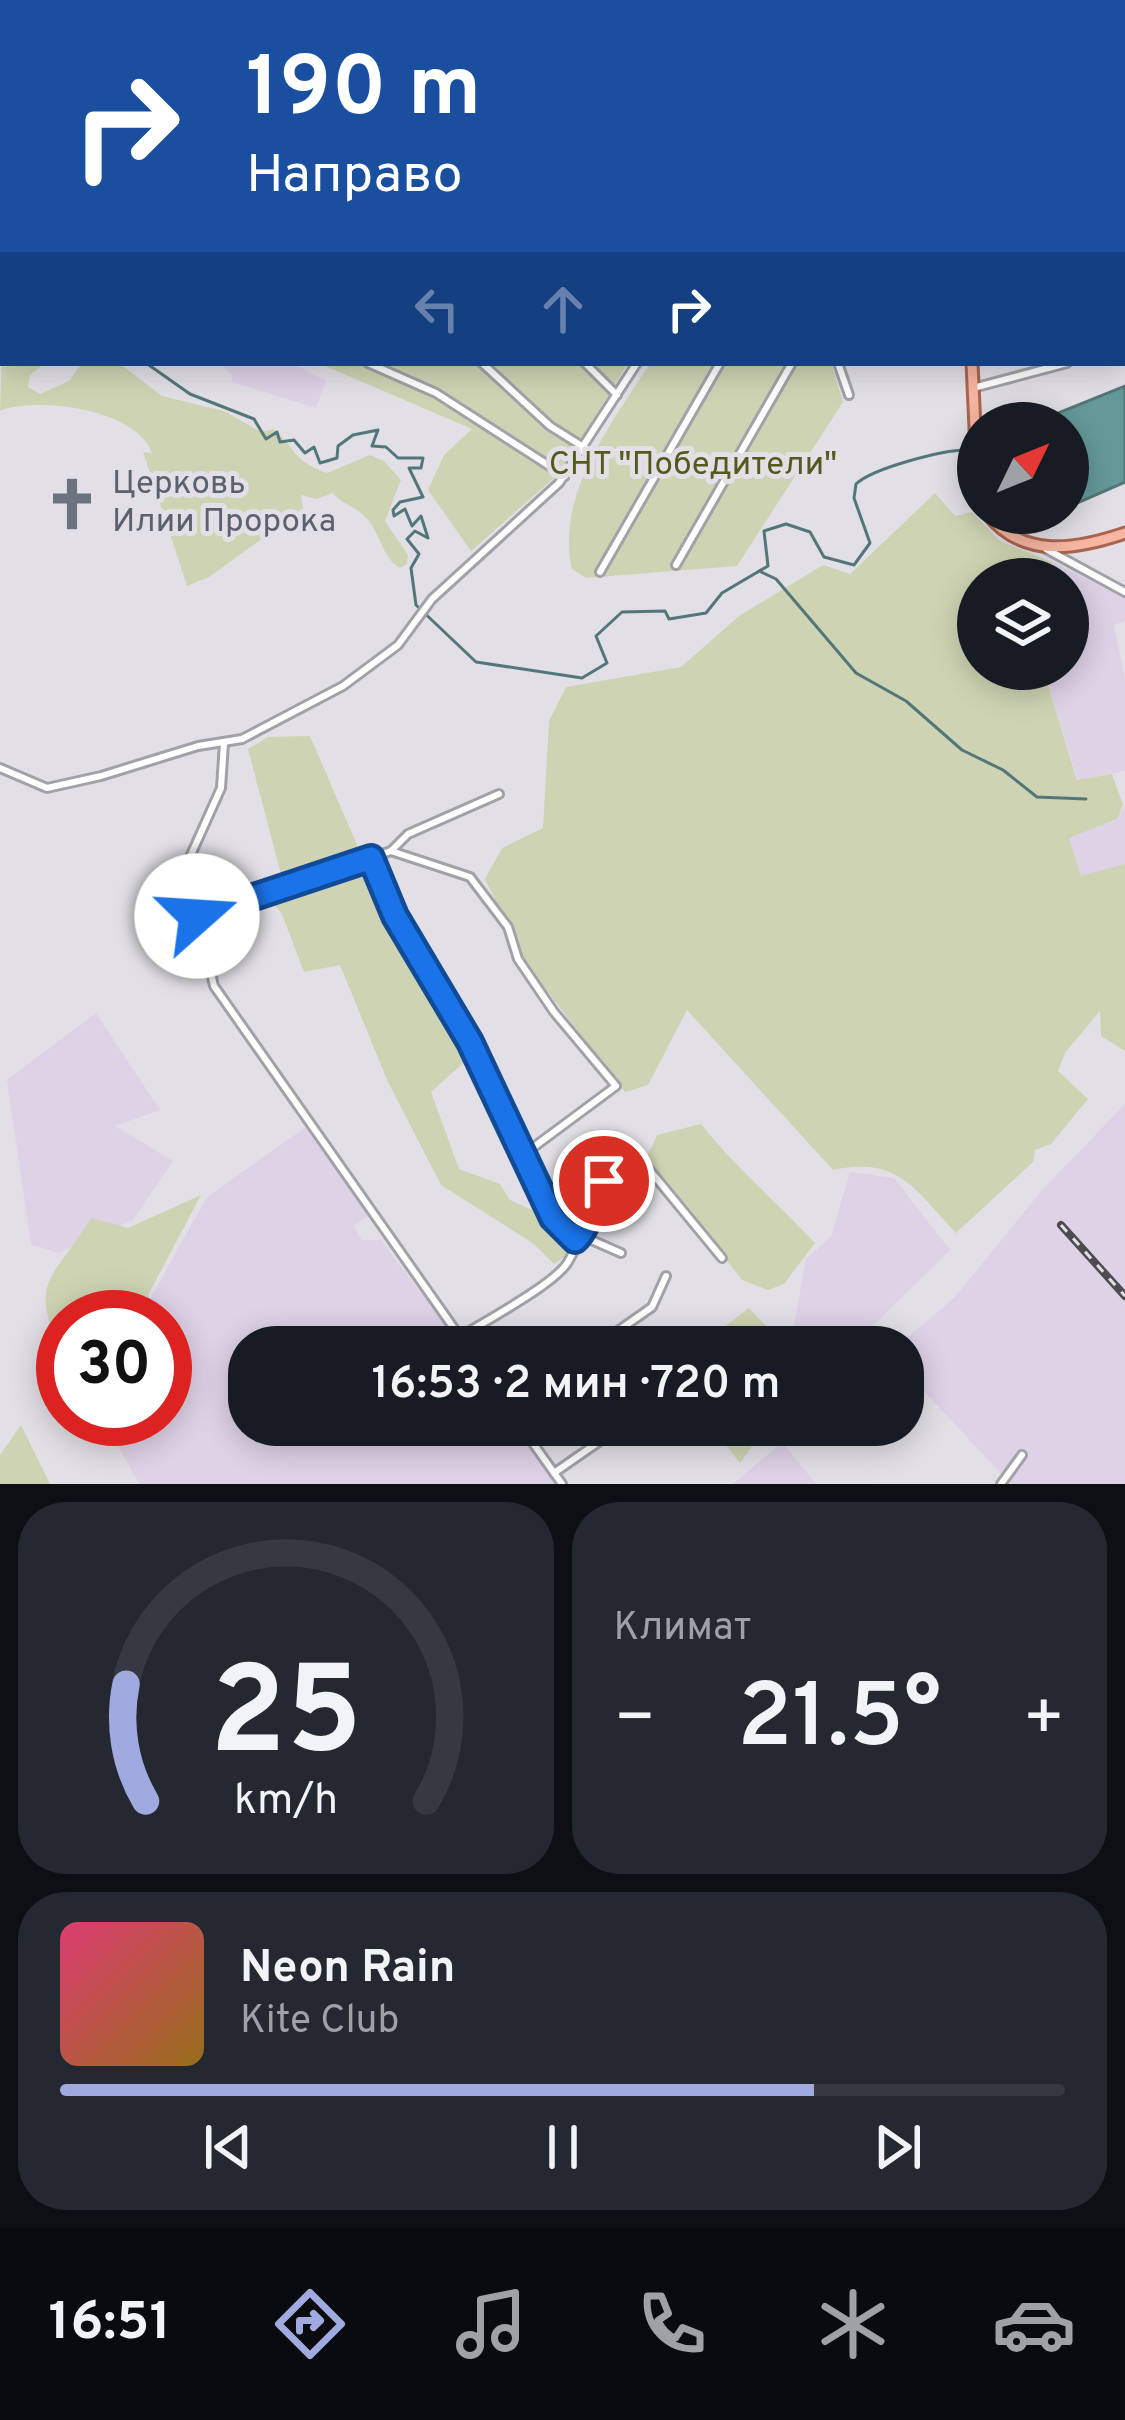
<!DOCTYPE html>
<html lang="ru">
<head>
<meta charset="utf-8">
<style>
	:root { --surface:#171b24; --page:#242831; --text:#f1f3f6; --muted:#9ea1a6; --line:#363941; --accent:#a0aae0 }
	body { margin:0; font-family:Overpass,sans-serif; background:var(--page); color:var(--text); height:100vh; display:flex; flex-direction:column; font-size:45px; white-space:nowrap }
	* { box-sizing:border-box; margin:0 }
	p { font-size:39px; color:var(--muted) }
	.icon { flex:none; width:66px; height:66px; fill:none; stroke:currentColor; stroke-width:2; stroke-linecap:round; stroke-linejoin:round }
	.map { position:relative; height:1484px; overflow:hidden }
	.side { display:flex; flex-direction:column; gap:18px; padding:18px; background:#0d0f14; flex:1 }
	.side>* { flex:none }
	.banner { position:absolute; left:0px; top:0px; width:1125px; height:366px; box-shadow:0 6px 30px #0003; background:#1a4fa0; color:#fff; overflow:hidden }
	.needle { width:78px; rotate:47deg }
	.buttons { position:absolute; left:957px; top:402px; display:grid; gap:24px }
	.buttons a { display:grid; place-items:center; width:132px; height:132px; border-radius:50%; background:var(--surface); box-shadow:0 6px 30px #0003; font-size:60px }
	.speed { position:absolute; left:36px; top:1290px; display:flex; gap:24px; font-size:60px; font-weight:700; text-align:center }
	.speed>* { display:grid; place-content:center; width:156px; height:156px; border-radius:50%; background:var(--surface); box-shadow:0 6px 30px #0003; line-height:1 }
	.speed .limit { border:18px solid #d22; background:#fff; color:#111 }
	.pin { position:absolute; display:grid; place-items:center; width:102px; height:102px; color:#fff; margin:-51px; border:6px solid #fff; border-radius:50%; box-shadow:0 3px 12px #0007 }
	.me { position:absolute; width:132px; margin:-66px; rotate:71deg; stroke-linejoin:round; filter:drop-shadow(0 0 9px #0008) }
	.turn { display:flex; align-items:center; gap:42px; height:252px; padding:0 48px; font-size:54px }
	.turn .icon { width:156px; height:156px; stroke-width:2.5 }
	.turn b { display:block; font-size:84px; line-height:102px }
	.lanes { display:flex; align-items:center; height:114px; padding:0 48px; background:#0003; justify-content:center; gap:60px; direction:ltr }
	.lanes .off { opacity:.35 }
	.big { font-size:90px; font-weight:600; line-height:1.1 }
	.side .card { flex:1; display:flex; flex-direction:column; justify-content:center; gap:18px; min-width:0; padding:0 42px; border-radius:48px; background:var(--page) }
	.side .dial { align-items:center; gap:0 }
	.dial svg { height:312px; overflow:visible; fill:none; stroke:var(--line); stroke-width:7; stroke-linecap:round; text-anchor:middle }
	.dial text { fill:var(--text); stroke:none }
	.song { display:flex; align-items:center; gap:36px }
	.cover { width:144px; height:144px; border-radius:18px; background:linear-gradient(135deg,hsl(340 70% 55%),hsl(40 70% 35%)) }
	.played { height:12px; border-radius:6px; background:linear-gradient(90deg,var(--accent) 75%,var(--line) 75%) }
	.keys { display:flex; justify-content:space-around; direction:ltr }
	.heat { display:flex; justify-content:space-between; align-items:center; font-size:66px; direction:ltr }
	.side .tiles { flex:1; display:grid; gap:18px; grid-template-columns:1fr 1fr }
	.card:last-child { grid-column:span 2 }
	.trip { position:absolute; left:228px; top:1326px; width:696px; height:120px; border-radius:48px; background:var(--surface); box-shadow:0 6px 30px #0003; font-weight:600; line-height:120px; text-align:center }
	.tab-bar { display:flex; height:192px; justify-content:space-around; align-items:center; background:#090b0e; color:var(--muted) }
	.tab-bar .icon { width:84px; height:84px }
	.tab-bar .on { color:var(--accent) }
	.tab-bar b { font-size:54px; color:var(--text) }
	.map>svg:first-child { display:block }
	.industrial { fill:#ded2e6 }
	.green { fill:#ced4b3 }
	.water { fill:#659999; stroke:#537778; stroke-width:3 }
	.lines { fill:none; stroke-linecap:round; stroke-linejoin:round }
	.stream { stroke:#537778; stroke-width:3 }
	.minor-casing { stroke:#a3a1a8; stroke-width:12 }
	.major-casing { stroke:#ab654f; stroke-width:15 }
	.minor { stroke:#fff; stroke-width:6 }
	.major { stroke:#f6b6a1; stroke-width:9 }
	.rail-casing { stroke:#4d4b4f; stroke-width:8 }
	.rail { stroke:#e2e0e6; stroke-width:3; stroke-dasharray:9; stroke-linecap:butt }
	.route-casing { stroke:#114b97; stroke-width:30 }
	.route { stroke:#1a73e8; stroke-width:21 }
	.labels { text-anchor:middle; dominant-baseline:central; stroke-width:10; stroke-linejoin:round; paint-order:stroke }
	.park-label { font-size:33px; fill:#535a1b; stroke:#e2e0e6 }
	.worship-label { font-size:33px; fill:#5b616d; stroke:#e2e0e6; text-anchor:start }
</style>
</head>
<body>
<div class="map">
<svg width="1125" height="1484" viewBox="0 0 1125 1484">
	<rect width="100%" height="100%" fill="#e2e0e6"/>
	<!-- industrial -->
	<g class="industrial">
		<polygon points="219,363 292,363 326,381 316,408 232,382 232,375"/>
		<polygon points="1054,563 1125,598 1125,621 1114,625 1125,678 1125,771 1078,780 1043,669 1068,669 1068,579 1022,575"/>
		<polygon points="1125,805 1125,864 1081,877 1068,837 1116,820"/>
		<polygon points="96,1013 160,1110 115,1126 173,1161 133,1220 59,1253 31,1245 7,1080"/>
		<polygon points="1125,1104 1125,1484 1011,1484 903,1369 903,1347 896,1347 954,1298 1043,1189"/>
		<polygon points="306,1127 369,1215 353,1226 362,1240 381,1240 462,1347 249,1347 249,1425 516,1425 558,1484 139,1484 103,1419 165,1419 165,1346 175,1339 150,1299 207,1197"/>
		<polygon points="850,1172 894,1178 950,1250 851,1347 790,1347 806,1259 831,1237"/>
		<polygon points="782,1442 816,1484 733,1484"/>
	</g>
	<!-- green -->
	<g class="green">
		<polygon points="0,0 883,0 883,3 3,3 3,201"/>
		<path d="M3 322V363H45L30 375 28 387 40 394 69 381 82 363H119L162 396 224 411 261 432 274 429C295 448 293 461 327 473L370 455 384 461 401 480 385 521 408 555 407 564 400 568C381 557 381 532 365 517 355 506 343 505 333 493L316 499 301 495 303 509 209 577 187 586 143 452 152 453C137 409 37 396 0 411Z"/>
		<polygon points="318,363 628,363 562,471 471,551 428,490 444,455 472,429"/>
		<path d="M650 363H831L843 402 737 566 586 578 572 569C555 495 612 423 650 363Z"/>
		<path d="M935 493 955 516 972 512 1000 541 1054 563 1023 574 1024 579H978V669H1043L1077 780 1112 774 1123 805 1117 819 1069 838 1081 876 1125 864V1051L1101 1036 1100 1011 1065 1053 1058 1071 1088 1099 1051 1144 1035 1150 1033 1162 956 1233C914 1189 899 1156 833 1170L687 1010 648 1085 625 1092 527 965 485 879 502 848 543 828 549 721 566 687 681 667 739 616 823 565 850 574Z"/>
		<polygon points="310,736 392,926 470,1057 431,1092 459,1169 500,1184 510,1200 541,1214 551,1233 565,1241 567,1255 554,1264 534,1244 441,1185 388,1082 340,965 304,972 281,912 267,897 282,878 248,749 268,737"/>
		<path d="M701 1124C736 1168 776 1201 815 1243L784 1284 768 1290 742 1280 647 1157 657 1135Z"/>
		<path d="M201 1195 148 1295 160 1317H63V1355C27 1279 52 1282 91 1218L128 1228Z"/>
		<polygon points="749,1308 766,1326 769,1347 698,1347"/>
		<polygon points="21,1425 50,1484 0,1484 0,1455"/>
		<polygon points="710,1425 767,1425 740,1463"/>
	</g>
	<!-- water -->
	<polygon class="water" points="1125,386 1125,482 1068,507 1068,423 1010,423 1056,414"/>
	<g class="lines">
		<!-- stream -->
		<g class="stream">
			<polyline points="0,253 3,254"/>
			<polyline points="0,265 3,267"/>
			<polyline points="0,282 3,277"/>
			<path d="M146 363 190 394 254 419 266 439 277 432 280 442 294 440 305 453 314 447 320 463 337 458 338 446 353 435 378 430 372 446 386 447 398 458H423L421 468H409L423 497 400 502 393 510 394 516 405 509 412 526 421 516 428 538 415 531 407 539 419 554 411 568 416 605 476 662 582 678 607 663 596 636 622 612 665 611 669 619 706 613 722 593 768 566 764 531 786 524 810 532 824 557 854 565 870 543 854 498 856 484C873 468 943 450 966 450"/>
			<polyline points="759,571 776,579 856,673 906,701 962,750 1003,770 1037,797 1086,799"/>
		</g>
		<defs>
			<g id="minor">
				<polyline points="605,0 607,3"/>
				<polyline points="778,0 779,3"/>
				<polyline points="869,0 870,3"/>
				<polyline points="712,2 713,3"/>
				<polyline points="581,3 585,0"/>
				<polyline points="1122,156 1125,155"/>
				<polyline points="1122,347 1125,346"/>
				<polyline points="368,363 436,393 565,476"/>
				<polyline points="482,363 550,426 585,448"/>
				<polyline points="585,363 617,395"/>
				<polyline points="838,363 849,395"/>
				<polyline points="973,388 1067,363"/>
				<polyline points="1046,549 1125,592"/>
				<polyline points="676,565 792,363"/>
				<polyline points="600,572 720,363"/>
				<polyline points="224,743 221,788 186,866 214,986 467,1347"/>
				<polyline points="0,768 47,788 101,776 198,746 242,739 343,686 398,645 432,599 559,483 637,363"/>
				<polyline points="391,851 408,834 499,794"/>
				<polyline points="371,858 395,916 470,1042 553,1218 576,1241 587,1238 621,1253"/>
				<polyline points="197,916 391,851 470,877 508,927 518,959 554,1012 616,1086 523,1155"/>
				<path d="M460 1337C485 1321 555 1284 568 1262 597 1212 585 1195 638 1156L722 1258"/>
				<polyline points="595,1347 652,1307 666,1276"/>
				<polyline points="520,1425 562,1484"/>
				<polyline points="554,1473 623,1425"/>
				<polyline points="1001,1484 1022,1455"/>
			</g>
			<g id="major">
				<polyline points="917,0 917,3"/>
				<polyline points="972,363 978,493"/>
				<path d="M987 513C1022 560 1078 549 1125 533"/>
			</g>
		</defs>
		<!-- minor casing -->
		<use href="#minor" class="minor-casing"/>
		<!-- major casing -->
		<use href="#major" class="major-casing"/>
		<!-- minor -->
		<use href="#minor" class="minor"/>
		<!-- major -->
		<use href="#major" class="major"/>
		<defs>
			<polyline id="rail" points="1061,1225 1125,1296"/>
		</defs>
		<!-- rail casing -->
		<use href="#rail" class="rail-casing"/>
		<!-- rail -->
		<use href="#rail" class="rail"/>
	</g>
	<g class="lines">
		<defs>
			<path id="route" d="M197 916 371 858 395 916 470 1042 553 1218 575 1240C591 1224 591 1201 604 1181"/>
		</defs>
		<!-- route casing -->
		<use href="#route" class="route-casing"/>
		<!-- route -->
		<use href="#route" class="route"/>
	</g>
	<!-- icons -->
	<defs>
		<symbol id="church-bare" viewBox="-9 -9 18 18"><path d="M-1.2-6h2.4v3.5h3.3v2.4h-3.3V6h-2.4V-.1h-3.3v-2.4h3.3Z" fill="#6b7280" stroke="#e2e0e6" stroke-width="2.5" paint-order="stroke"/></symbol>
	</defs>
	<g fill-rule="evenodd">
		<use href="#church-bare" x="34" y="466" width="76" height="76"/>
	</g>
	<g class="labels">
		<!-- park labels -->
		<g class="park-label">
			<text x="693" y="466">СНТ "Победители"</text>
		</g>
		<!-- worship labels -->
		<g class="worship-label">
			<text x="112" y="485">Церковь<tspan x="112" dy="38">Илии Пророка</tspan></text>
		</g>
	</g>
</svg>
<div class="buttons">
<a><svg class="needle" viewBox="-14 -14 28 28"><path d="M0-13l5 13h-10z" fill="#e53935"/><path d="M0 13l5-13h-10z" fill="#9ea1a6"/></svg></a>
<a><svg class="icon" aria-label="layers" viewBox="0 0 24 24"><path d="M12 4l9 5-9 5-9-5zM3 14l9 5 9-5"/></svg></a>
</div>
<div class="speed"><div class="limit">30</div></div>
<div class="pin" style="left:604px;top:1181px;background:#d93025"><svg class="icon" aria-label="arrive" viewBox="0 0 24 24"><path d="M6 21V4h12l-3 4 3 4H6"/></svg></div>
<svg class="me" style="left:197px;top:916px" viewBox="-20 -20 40 40"><circle r="19" fill="#fff"/><path d="M0-13L10 11 0 6-10 11z" fill="#1a73e8"/></svg>
<div class="trip">16:53 · 2 мин · 720 m</div>
<div class="banner">
<div class="turn"><svg class="icon" aria-label="right" viewBox="0 0 24 24"><path d="M7 20v-9h11M14 6l5 5-5 5"/></svg><div><b>190 m</b>Направо</div></div>
<div class="lanes"><svg class="icon off" aria-label="left" viewBox="0 0 24 24"><path d="M17 20v-9H6M10 6l-5 5 5 5"/></svg><svg class="icon off" aria-label="ahead" viewBox="0 0 24 24"><path d="M12 20V5M6 11l6-6 6 6"/></svg><svg class="icon" aria-label="right" viewBox="0 0 24 24"><path d="M7 20v-9h11M14 6l5 5-5 5"/></svg></div>
</div>
</div>
<section class="side">
<div class="tiles">
<div class="card dial"><svg viewBox="0 0 100 80">
<path d="M14 69A42 42 0 1 1 86 69"/>
<path d="M14 69A42 42 0 0 1 9 39" stroke="#a0aae0"/>
<text x="50" y="56" font-size="32" font-weight="700">25</text>
<text x="50" y="72" font-size="11">km/h</text>
</svg></div>
<div class="card"><p>Климат</p>
<div class="heat"><a>−</a><b class="big">21.5°</b><a>+</a></div>
</div>
<div class="card">
<div class="song"><i class="cover"></i><div><b>Neon Rain</b><p>Kite Club</p></div></div>
<div class="played"></div>
<div class="keys"><svg class="icon" aria-label="previous" viewBox="0 0 24 24"><path d="M18 5L8 12l10 7zM5 5v14"/></svg><svg class="icon" aria-label="pause" viewBox="0 0 24 24"><path d="M8 5v14M16 5v14"/></svg><svg class="icon" aria-label="next" viewBox="0 0 24 24"><path d="M6 5l10 7-10 7zM19 5v14"/></svg></div>
</div>
</div>
</section>
<nav class="tab-bar">
<b>16:51</b>
<svg class="icon on" aria-label="directions" viewBox="0 0 24 24"><path d="M12 3l9 9-9 9-9-9zM9 14v-3h6M13 9l2 2-2 2"/></svg>
<svg class="icon" aria-label="music" viewBox="0 0 24 24"><path d="M9 18V5l10-2v13"/><circle cx="6" cy="18" r="3"/><circle cx="16" cy="16" r="3"/></svg>
<svg class="icon" aria-label="phone" viewBox="0 0 24 24"><path d="M5 4h4l2 5-3 2q2 4 5 5l2-3 5 2v4C11 20 4 13 5 4z"/></svg>
<svg class="icon" aria-label="climate" viewBox="0 0 24 24"><path d="M12 3v18M4 7l16 10M4 17L20 7"/></svg>
<svg class="icon" aria-label="car" viewBox="0 0 24 24"><path d="M5 17H2v-5l4-1 3-4h7l3 4 3 1v5h-3M9 17h6M6 11h13"/><circle cx="7" cy="17" r="2"/><circle cx="17" cy="17" r="2"/></svg>
</nav>
</body>
</html>
